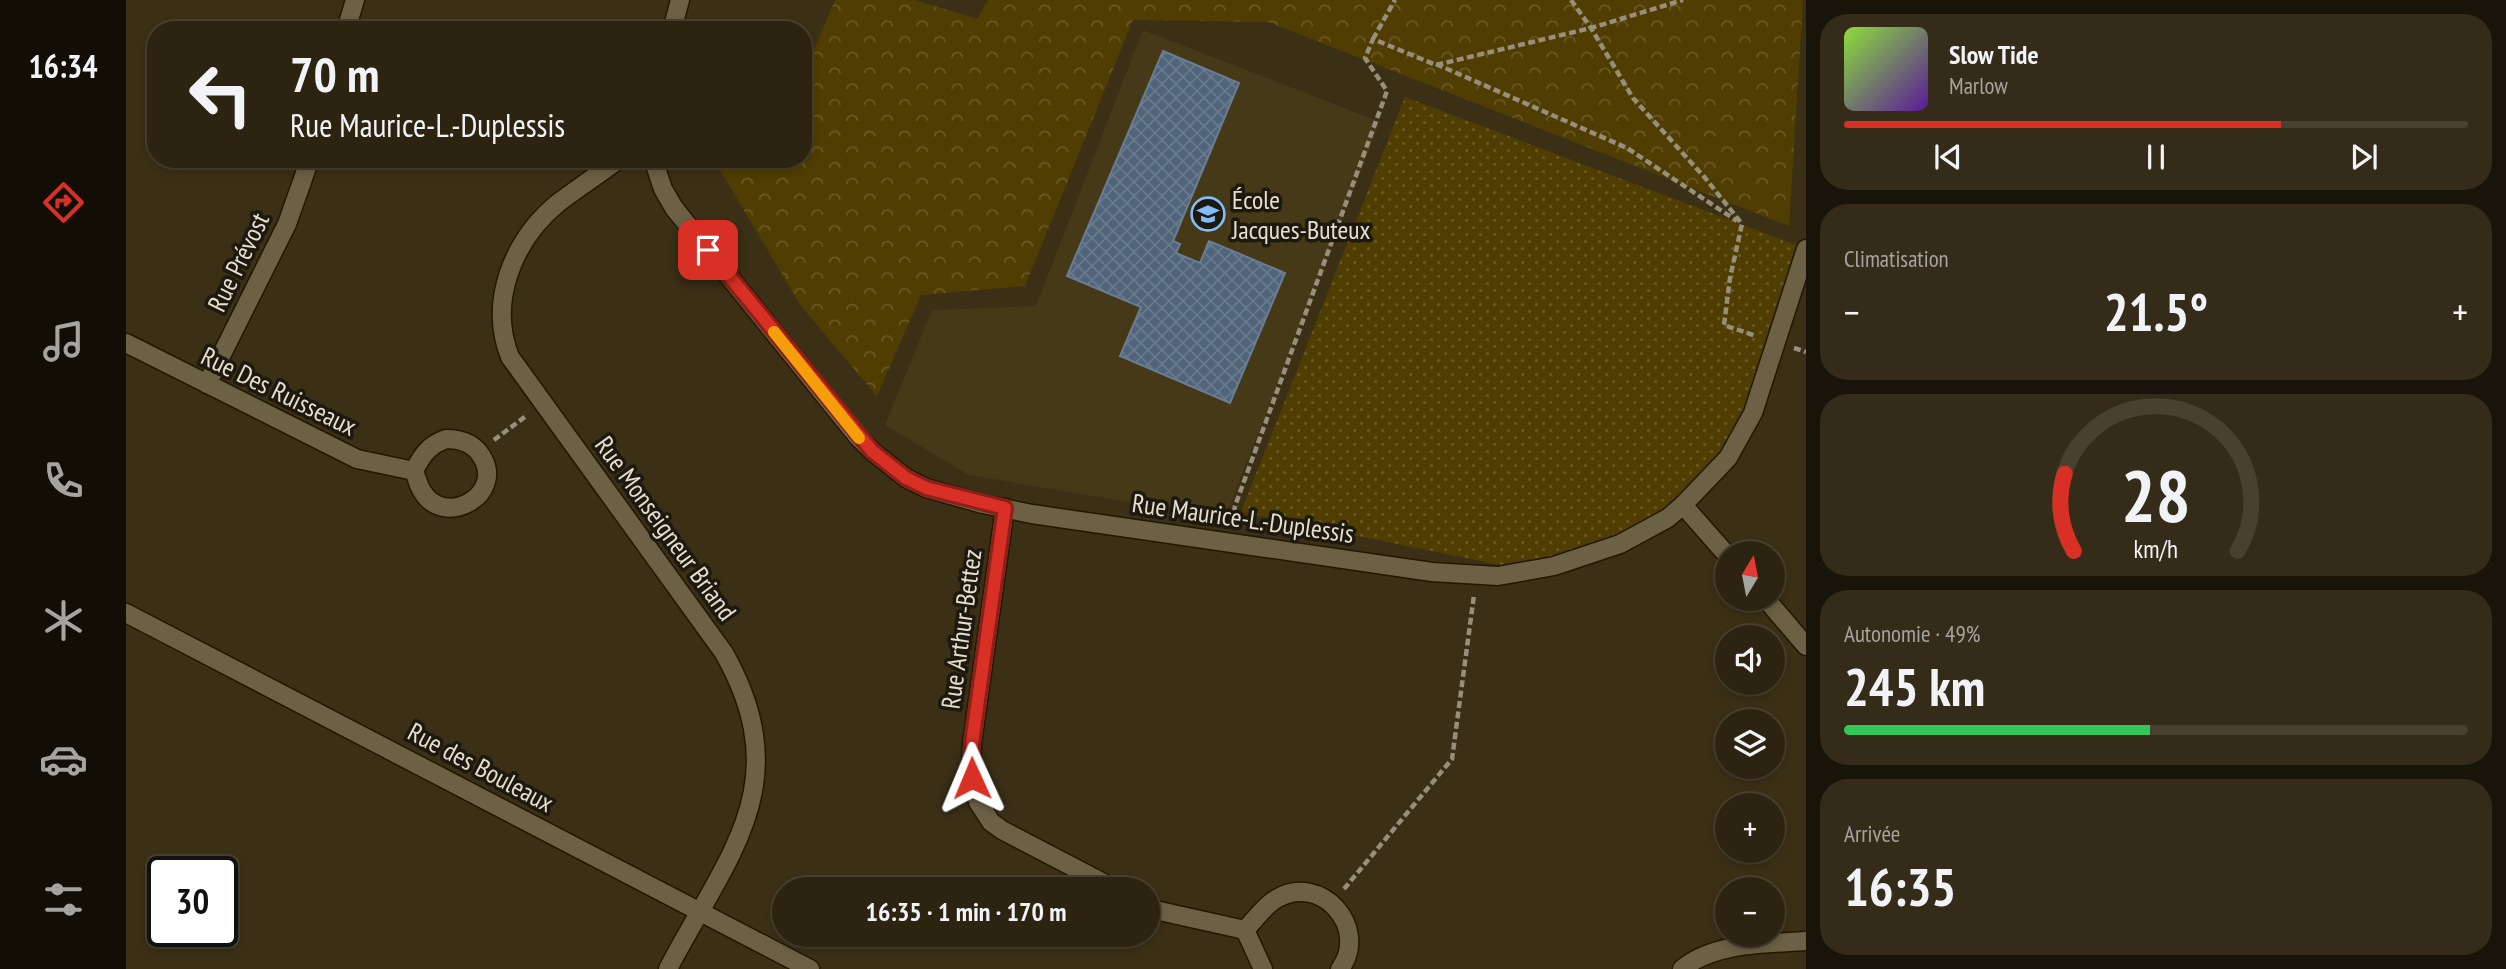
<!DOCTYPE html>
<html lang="fr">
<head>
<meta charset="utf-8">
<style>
	:root { --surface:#2c2410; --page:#342c19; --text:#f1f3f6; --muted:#a6a49f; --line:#484130; --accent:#d93025 }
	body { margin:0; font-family:"PT Sans Narrow",sans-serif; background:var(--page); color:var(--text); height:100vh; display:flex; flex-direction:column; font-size:26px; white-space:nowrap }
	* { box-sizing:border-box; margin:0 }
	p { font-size:23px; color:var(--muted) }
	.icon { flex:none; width:38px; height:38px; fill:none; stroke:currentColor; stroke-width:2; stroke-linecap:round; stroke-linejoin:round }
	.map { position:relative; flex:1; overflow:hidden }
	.details { display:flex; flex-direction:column; gap:14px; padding:14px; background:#181409; width:700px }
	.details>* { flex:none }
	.banner { position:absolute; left:21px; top:21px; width:665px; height:147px; border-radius:28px; box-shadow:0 4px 10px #0003,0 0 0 2px var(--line); background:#2c2410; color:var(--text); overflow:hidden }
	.needle { width:46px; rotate:10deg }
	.buttons { position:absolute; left:1589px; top:541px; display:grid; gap:14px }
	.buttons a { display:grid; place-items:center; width:70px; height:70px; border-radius:50%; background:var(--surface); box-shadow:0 4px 10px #0003,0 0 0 2px var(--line); font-size:35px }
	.speed { position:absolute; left:21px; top:856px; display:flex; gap:14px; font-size:35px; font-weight:700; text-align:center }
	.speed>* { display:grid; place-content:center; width:91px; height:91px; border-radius:50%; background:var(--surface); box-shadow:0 4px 10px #0003,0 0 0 2px var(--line); line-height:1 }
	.speed .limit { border:4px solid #111; border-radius:10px; background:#fff; color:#111 }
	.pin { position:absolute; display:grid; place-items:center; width:60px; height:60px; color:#fff; margin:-30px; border-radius:14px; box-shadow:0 4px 10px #0006 }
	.me { position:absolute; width:77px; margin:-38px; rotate:359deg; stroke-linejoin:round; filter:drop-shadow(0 0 5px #0008) }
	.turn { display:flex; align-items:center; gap:24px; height:147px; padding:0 28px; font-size:32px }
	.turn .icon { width:91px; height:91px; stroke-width:2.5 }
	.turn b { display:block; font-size:49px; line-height:60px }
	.big { font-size:52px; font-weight:600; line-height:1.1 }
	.details .tile { flex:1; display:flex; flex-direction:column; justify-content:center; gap:10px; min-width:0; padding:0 24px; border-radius:28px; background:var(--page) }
	.details .dial { align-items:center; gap:0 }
	.dial svg { height:182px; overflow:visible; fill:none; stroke:var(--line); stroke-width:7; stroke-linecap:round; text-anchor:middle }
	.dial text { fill:var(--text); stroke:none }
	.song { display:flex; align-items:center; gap:21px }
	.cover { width:84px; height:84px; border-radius:10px; background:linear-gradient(135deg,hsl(90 70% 55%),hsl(270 70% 35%)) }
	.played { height:7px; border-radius:4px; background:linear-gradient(90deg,var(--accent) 70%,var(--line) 70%) }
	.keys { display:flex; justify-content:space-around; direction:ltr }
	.heat { display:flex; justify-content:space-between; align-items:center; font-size:38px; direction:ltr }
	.charge { height:10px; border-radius:5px; background:linear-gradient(90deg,#34c759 49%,var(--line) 0) }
	.trip { position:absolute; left:646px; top:877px; width:388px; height:70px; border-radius:35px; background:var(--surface); box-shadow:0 4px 10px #0003,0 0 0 2px var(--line); font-weight:600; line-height:70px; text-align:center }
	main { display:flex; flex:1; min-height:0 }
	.dock { display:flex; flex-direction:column; width:126px; justify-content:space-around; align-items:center; background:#120e06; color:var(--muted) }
	.dock .icon { width:49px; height:49px }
	.dock .selected { color:var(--accent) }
	.dock b { font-size:32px; color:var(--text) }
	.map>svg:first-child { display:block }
	.built { fill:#463917 }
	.forest { fill:url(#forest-crowns) }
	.park { fill:url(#park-dots) }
	.building { fill:url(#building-cross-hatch); stroke:#697e95; stroke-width:2 }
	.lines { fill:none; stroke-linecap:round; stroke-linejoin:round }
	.minor-casing { stroke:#221800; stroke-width:21 }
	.tertiary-casing { stroke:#221800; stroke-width:21 }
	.path { stroke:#978f7b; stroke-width:4.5; stroke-dasharray:7 3.5; stroke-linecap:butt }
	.minor { stroke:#6c6145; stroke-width:18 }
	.tertiary { stroke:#6c6145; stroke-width:18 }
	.route-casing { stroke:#8d1f18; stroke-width:18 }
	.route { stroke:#d93025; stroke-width:12 }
	.slow { stroke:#f59e0b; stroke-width:12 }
	.labels { text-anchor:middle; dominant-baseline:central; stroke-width:7; stroke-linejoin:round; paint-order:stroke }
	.poi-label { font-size:26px; fill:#e6dfd0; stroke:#1e190e; text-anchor:start }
	.street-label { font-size:26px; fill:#e6dfd0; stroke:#1e190e }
</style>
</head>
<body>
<main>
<nav class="dock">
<b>16:34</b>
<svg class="icon selected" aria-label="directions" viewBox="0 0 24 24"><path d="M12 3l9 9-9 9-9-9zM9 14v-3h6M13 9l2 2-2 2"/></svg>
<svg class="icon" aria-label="music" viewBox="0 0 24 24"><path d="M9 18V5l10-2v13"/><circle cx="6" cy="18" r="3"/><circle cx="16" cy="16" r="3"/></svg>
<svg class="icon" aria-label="phone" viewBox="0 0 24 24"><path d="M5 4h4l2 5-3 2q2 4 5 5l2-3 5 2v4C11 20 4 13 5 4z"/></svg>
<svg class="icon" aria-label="climate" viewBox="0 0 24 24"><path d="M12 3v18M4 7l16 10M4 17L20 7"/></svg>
<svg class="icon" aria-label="car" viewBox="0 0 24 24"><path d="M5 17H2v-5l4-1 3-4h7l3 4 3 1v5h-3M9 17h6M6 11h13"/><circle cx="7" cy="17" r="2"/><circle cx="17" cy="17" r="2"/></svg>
<svg class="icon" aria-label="filters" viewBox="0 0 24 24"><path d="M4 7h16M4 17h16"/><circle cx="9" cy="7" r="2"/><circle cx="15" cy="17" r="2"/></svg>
</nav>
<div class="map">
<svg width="1680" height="969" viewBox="0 0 1680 969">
	<defs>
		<pattern id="forest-crowns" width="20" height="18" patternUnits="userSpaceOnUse" patternTransform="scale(1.75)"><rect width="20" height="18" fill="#503d01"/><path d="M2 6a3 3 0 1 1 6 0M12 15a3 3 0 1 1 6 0" fill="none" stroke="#695925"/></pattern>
		<pattern id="park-dots" width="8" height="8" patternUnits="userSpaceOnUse" patternTransform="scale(1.75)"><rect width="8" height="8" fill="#503d01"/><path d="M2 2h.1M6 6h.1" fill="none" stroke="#695925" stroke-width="1.8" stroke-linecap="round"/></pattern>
		<pattern id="building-cross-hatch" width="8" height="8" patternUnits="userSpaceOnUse" patternTransform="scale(1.75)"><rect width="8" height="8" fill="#50647a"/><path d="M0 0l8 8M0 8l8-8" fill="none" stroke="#697a8c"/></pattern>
	</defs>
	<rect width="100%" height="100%" fill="#3b3016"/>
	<!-- built -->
	<polygon class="built" points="1017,30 1254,122 1099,518 843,475 759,425 806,310 910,306"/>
	<!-- forest -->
	<polygon class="forest" points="709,0 789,0 851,19 862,0 1677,0 1663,226 1142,22 1007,20 899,286 795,295 751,396 675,306 591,165 593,159 677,159 677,76"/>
	<!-- park -->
	<polygon class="park" points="1279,97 1675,247 1637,383 1558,518 1409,572 1115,512"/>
	<!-- building -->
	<polygon class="building" points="1037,51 1113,83 1047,241 1054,244 1050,253 1074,263 1083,241 1159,273 1104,403 994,356 1015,307 941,276"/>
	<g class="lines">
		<defs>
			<g id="minor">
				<polyline points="220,30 229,0"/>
				<polyline points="546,30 554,0"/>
				<path d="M493 159C473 174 452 188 432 203 387 240 362 302 384 357L598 653C672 785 602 854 542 969"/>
				<polyline points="527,159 537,189 548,208 732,437 746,451 780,478 800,488 857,504 906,514 1306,572 1372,576 1428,566 1494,544 1542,518 1557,505 1602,458 1627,413 1680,249"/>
				<polyline points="0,343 231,459 288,471"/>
				<polyline points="81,384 161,224 184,159"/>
				<path d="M320 439C335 439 348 443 356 457 379 495 318 529 296 491 292 485 291 478 288 471 296 455 303 445 320 439Z"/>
				<polyline points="1557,505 1601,555"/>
				<polyline points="879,508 846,743 845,765 849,790 852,802 865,822 876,830 989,889"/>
				<polyline points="1639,598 1680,646"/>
				<polyline points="1022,906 1029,910 1119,930"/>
				<path d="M1137 969 1119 930C1129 920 1138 906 1150 899 1195 872 1244 928 1214 969"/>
				<path d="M1556 969C1588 942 1641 944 1680 941"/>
			</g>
			<polyline id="tertiary" points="0,613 684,969"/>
		</defs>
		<!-- minor casing -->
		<use href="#minor" class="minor-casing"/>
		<!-- tertiary casing -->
		<use href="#tertiary" class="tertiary-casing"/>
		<!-- path -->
		<g class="path">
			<polyline points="1445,0 1465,28 1507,98 1580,179 1616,224 1604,278 1598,325 1630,336"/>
			<polyline points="1247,39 1269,0"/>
			<polyline points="1310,64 1501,148 1611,221"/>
			<polyline points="1668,348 1680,352"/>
			<polyline points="368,440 400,416"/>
			<polyline points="1106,523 1109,506 1261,91 1239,58 1247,39 1310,65 1465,28 1557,0"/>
			<polyline points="1218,889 1326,759 1348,595"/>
		</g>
		<!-- minor -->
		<use href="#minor" class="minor"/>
		<!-- tertiary -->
		<use href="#tertiary" class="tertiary"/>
	</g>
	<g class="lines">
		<defs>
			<polyline id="route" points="582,250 746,451 780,478 800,488 879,508 846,743 846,778"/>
		</defs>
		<!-- route casing -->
		<use href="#route" class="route-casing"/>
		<!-- route -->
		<use href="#route" class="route"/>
		<!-- slow -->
		<polyline class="slow" points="648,332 733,438"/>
	</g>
	<!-- icons -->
	<defs>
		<symbol id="school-ring" viewBox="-11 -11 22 22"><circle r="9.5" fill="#1e190e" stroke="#82bcfa" stroke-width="1.5"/><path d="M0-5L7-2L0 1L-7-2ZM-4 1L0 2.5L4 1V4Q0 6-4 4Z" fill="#82bcfa"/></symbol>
	</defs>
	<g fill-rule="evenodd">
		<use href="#school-ring" x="1063" y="195" width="38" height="38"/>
	</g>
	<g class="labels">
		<!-- poi labels -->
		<g class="poi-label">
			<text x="1106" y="199">École<tspan x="1106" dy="30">Jacques-Buteux</tspan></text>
		</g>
		<!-- street labels -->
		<g class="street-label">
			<text transform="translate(112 262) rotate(-64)">Rue Prévost</text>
			<text transform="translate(153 391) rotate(26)">Rue Des Ruisseaux</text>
			<text transform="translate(1117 518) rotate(8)">Rue Maurice-L.-Duplessis</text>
			<text transform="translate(540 528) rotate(54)">Rue Monseigneur Briand</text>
			<text transform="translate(835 629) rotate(-82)">Rue Arthur-Bettez</text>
			<text transform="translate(355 767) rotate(28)">Rue des Bouleaux</text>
		</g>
	</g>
</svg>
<div class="buttons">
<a><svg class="needle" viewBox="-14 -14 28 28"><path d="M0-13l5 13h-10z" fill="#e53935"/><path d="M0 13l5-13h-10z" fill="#a6a49f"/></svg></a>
<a><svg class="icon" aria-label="sound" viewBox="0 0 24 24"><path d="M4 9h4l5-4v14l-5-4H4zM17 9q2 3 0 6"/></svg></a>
<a><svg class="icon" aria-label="layers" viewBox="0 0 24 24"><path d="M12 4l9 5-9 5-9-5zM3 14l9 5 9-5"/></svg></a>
<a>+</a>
<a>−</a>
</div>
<div class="speed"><div class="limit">30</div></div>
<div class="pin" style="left:582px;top:250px;background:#d93025"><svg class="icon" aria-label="arrive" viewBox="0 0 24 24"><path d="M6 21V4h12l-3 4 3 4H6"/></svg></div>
<svg class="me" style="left:846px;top:778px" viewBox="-20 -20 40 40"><path d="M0-17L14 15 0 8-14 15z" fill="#d93025" stroke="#fff" stroke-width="4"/></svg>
<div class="trip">16:35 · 1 min · 170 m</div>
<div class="banner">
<div class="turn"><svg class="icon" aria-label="left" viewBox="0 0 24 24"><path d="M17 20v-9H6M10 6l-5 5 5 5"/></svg><div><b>70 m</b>Rue Maurice-L.-Duplessis</div></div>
</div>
</div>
<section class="details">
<div class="tile">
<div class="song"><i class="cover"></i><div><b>Slow Tide</b><p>Marlow</p></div></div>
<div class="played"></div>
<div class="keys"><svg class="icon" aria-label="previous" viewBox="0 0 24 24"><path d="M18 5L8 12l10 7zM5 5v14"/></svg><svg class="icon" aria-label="pause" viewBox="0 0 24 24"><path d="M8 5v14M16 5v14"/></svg><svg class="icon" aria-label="next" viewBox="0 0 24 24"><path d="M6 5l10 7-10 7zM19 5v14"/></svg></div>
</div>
<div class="tile"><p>Climatisation</p>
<div class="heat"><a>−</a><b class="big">21.5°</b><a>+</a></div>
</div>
<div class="tile dial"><svg viewBox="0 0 100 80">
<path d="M14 69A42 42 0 1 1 86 69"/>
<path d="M14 69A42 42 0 0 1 10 35" stroke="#d93025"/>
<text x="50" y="56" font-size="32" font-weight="700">28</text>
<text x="50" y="72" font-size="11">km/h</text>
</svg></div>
<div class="tile"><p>Autonomie · 49%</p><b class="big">245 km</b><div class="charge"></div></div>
<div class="tile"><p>Arrivée</p><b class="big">16:35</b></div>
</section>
</main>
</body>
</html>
